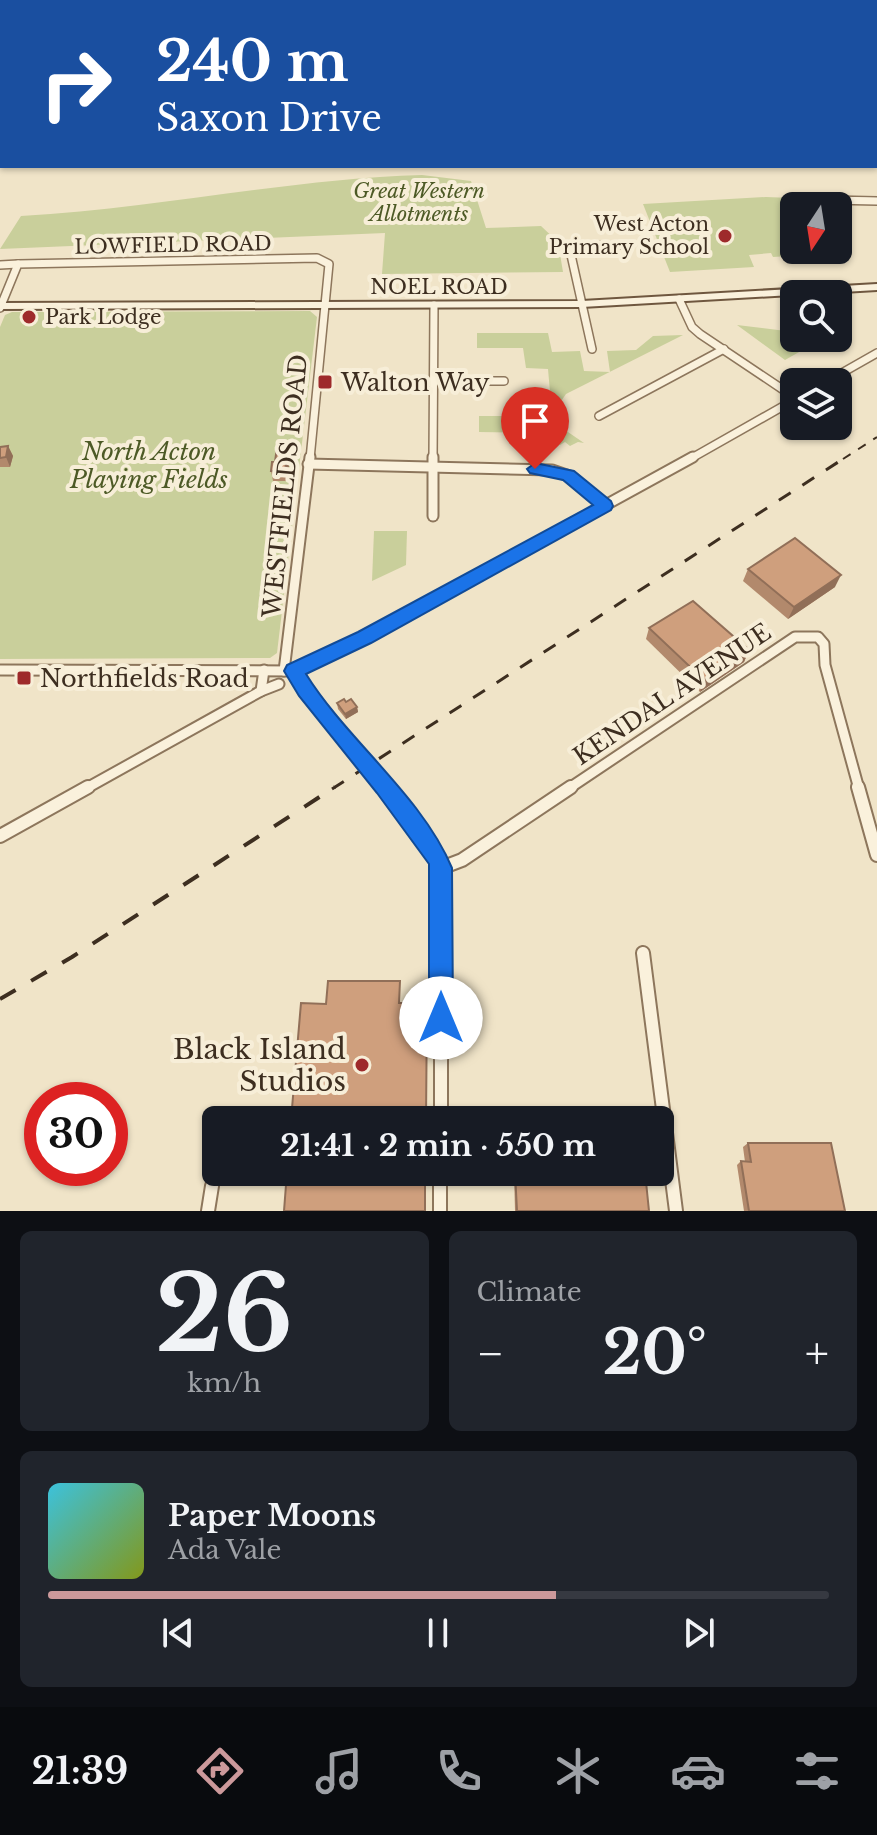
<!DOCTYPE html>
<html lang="en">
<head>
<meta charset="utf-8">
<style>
	:root { --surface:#171b24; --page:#20242c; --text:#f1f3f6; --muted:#9ea1a6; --line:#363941; --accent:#cc999b }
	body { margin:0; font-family:"Libre Baskerville",serif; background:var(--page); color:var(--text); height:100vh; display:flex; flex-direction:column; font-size:30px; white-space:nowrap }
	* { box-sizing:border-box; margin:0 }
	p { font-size:26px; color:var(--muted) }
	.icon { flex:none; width:44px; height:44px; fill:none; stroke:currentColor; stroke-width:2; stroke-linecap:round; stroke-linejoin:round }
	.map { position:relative; height:1211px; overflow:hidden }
	.side { display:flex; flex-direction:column; gap:20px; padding:20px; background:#0d0f14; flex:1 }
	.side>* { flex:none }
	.top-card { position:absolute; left:0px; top:0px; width:878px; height:168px; box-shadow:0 2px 6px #0004; background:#1a4fa0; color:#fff; overflow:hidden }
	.needle { width:52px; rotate:192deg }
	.controls { position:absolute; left:780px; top:192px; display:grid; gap:16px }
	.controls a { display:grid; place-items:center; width:72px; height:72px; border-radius:12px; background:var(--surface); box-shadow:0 2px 6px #0004; font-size:40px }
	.speed { position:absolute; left:24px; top:1082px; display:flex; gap:16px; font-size:40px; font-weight:700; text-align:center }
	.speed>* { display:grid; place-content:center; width:104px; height:104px; border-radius:50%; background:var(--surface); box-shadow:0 2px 6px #0004; line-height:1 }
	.speed .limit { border:12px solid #d22; background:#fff; color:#111 }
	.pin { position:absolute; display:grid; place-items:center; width:68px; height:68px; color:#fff; margin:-82px -34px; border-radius:50% 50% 50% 0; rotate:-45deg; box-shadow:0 0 8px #0007 }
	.pin .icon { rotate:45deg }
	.me { position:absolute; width:88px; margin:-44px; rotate:0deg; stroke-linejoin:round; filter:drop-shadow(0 0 6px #0008) }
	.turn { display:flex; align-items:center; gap:28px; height:168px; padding:0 24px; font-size:36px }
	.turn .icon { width:104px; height:104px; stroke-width:2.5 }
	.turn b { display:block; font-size:56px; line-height:68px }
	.big { font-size:60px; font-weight:700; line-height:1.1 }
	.side .card { flex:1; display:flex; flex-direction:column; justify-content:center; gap:12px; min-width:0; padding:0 28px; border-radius:12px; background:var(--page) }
	.side .dial { align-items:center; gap:0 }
	.dial b { font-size:104px; line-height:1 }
	.song { display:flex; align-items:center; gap:24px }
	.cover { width:96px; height:96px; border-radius:12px; background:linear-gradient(135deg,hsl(190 70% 55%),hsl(70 70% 35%)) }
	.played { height:8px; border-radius:4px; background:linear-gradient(90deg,var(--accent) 65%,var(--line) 65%) }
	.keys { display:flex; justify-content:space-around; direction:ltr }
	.heat { display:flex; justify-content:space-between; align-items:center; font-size:44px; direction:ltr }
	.side .tiles { flex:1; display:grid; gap:20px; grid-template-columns:1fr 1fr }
	.card:last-child { grid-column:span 2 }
	.trip { position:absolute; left:202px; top:1106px; width:472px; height:80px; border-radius:12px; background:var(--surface); box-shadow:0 2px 6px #0004; font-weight:700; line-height:80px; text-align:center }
	.tabs { display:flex; height:128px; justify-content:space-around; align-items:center; background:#090b0e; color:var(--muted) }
	.tabs .icon { width:56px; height:56px }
	.tabs .current { color:var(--accent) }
	.tabs b { font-size:36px; color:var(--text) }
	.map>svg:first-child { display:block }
	.green { fill:#c9cf9b }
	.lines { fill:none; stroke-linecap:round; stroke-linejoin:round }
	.street-far3-casing { stroke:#8d765c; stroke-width:8 }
	.street-far2-casing { stroke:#8d765c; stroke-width:10 }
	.street-far1-casing { stroke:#8d765c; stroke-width:13 }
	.street-casing { stroke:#8d765c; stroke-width:16 }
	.secondary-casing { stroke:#6f573f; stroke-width:4 }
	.primary-casing { stroke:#5b4430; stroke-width:4 }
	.street-far3 { stroke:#faf1dc; stroke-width:6 }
	.street-far2 { stroke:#faf1dc; stroke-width:7 }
	.street-far1 { stroke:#faf1dc; stroke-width:9 }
	.street { stroke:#faf1dc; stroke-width:12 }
	.secondary { fill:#faf1dc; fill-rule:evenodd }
	.primary { fill:#f3d9a0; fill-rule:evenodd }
	.rail-far2 { stroke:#3d2e20; stroke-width:2; stroke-dasharray:9 9; stroke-linecap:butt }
	.rail-far1 { stroke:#3d2e20; stroke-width:3; stroke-dasharray:14 14; stroke-linecap:butt }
	.rail { stroke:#3d2e20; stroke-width:4; stroke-dasharray:18 18; stroke-linecap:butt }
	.street-bridge-casing { stroke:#8d765c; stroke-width:13; stroke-linecap:butt }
	.street-bridge { stroke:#faf1dc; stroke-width:9 }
	.wall { fill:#b2896c }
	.shaded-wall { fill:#916f58 }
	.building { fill:#cf9f7d; stroke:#916f58; stroke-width:2 }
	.route { fill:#1a73e8; stroke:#114b97; stroke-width:2 }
	.poi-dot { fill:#9e2a2b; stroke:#f7eed8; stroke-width:3 }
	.labels { text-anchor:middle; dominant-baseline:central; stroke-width:8; stroke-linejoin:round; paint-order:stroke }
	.far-park-label { font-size:20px; font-style:italic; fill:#4d5a26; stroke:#f7eed8 }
	.far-poi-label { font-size:20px; fill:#3d2e20; stroke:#f7eed8; text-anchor:end }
	.far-street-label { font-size:20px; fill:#3d2e20; stroke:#f7eed8 }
	.poi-label { font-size:24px; fill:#3d2e20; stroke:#f7eed8; text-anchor:start }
	.park-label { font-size:24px; font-style:italic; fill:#4d5a26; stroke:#f7eed8 }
	.street-label { font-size:24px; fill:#3d2e20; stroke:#f7eed8 }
	.near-poi-label { font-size:28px; fill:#3d2e20; stroke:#f7eed8; text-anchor:end }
</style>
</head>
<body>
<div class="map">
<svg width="877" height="1211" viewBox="0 0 877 1211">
	<rect width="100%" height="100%" fill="#f0e4c8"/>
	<!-- green -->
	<g class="green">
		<path d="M422 175 471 181 486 228 541 226 558 242 563 272 382 274 385 233 0 249 21 216C155 209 287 179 422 175Z"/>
		<polygon points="766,197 792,198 794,218 788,219 794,231 794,246 787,253 788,256 773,257 771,253 749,255 754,267 670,272 643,204"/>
		<polygon points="310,311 317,317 277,653 270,658 0,659 0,327 5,315 12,312"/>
		<polygon points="737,325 794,332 794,338 824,338 785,360"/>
		<polygon points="477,333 548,333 552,352 580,351 584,371 610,372 607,351 636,350 653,336 683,335 566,394 549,419 584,443 578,442 570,446 565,442 560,445 539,428 529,433 479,432 479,416 528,416 528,393 550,392 548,369 526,368 523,348 477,348"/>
		<polygon points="374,531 407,531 406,565 372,581"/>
	</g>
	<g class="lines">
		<defs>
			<g id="street-far3">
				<polyline points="206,0 230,2"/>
				<polyline points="372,0 382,2"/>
				<polyline points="583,0 587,2"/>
				<polyline points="699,0 704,2"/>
				<polyline points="59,2 63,0"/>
				<polyline points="806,199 877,201"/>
			</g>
			<g id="street-far2">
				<polyline points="830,200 877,201"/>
				<polyline points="0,265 18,264"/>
				<polyline points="679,299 692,327 700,334 794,397"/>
				<polyline points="0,308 18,264 317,258 329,264 310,459"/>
				<polyline points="592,349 569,246 619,245"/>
				<polyline points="433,381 504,381"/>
				<polyline points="826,382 877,353"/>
				<polyline points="599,416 724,349"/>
				<polyline points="433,459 434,305"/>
				<polyline points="690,459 794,400"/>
			</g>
			<g id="street-far1">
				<polyline points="308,464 552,470 572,477 605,506"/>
				<polyline points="433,516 433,457"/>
				<polyline points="0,670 294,671 340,651 693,457"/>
				<polyline points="284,671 310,457"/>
				<polyline points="294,671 343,734"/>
				<polyline points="261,691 279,684"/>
				<polyline points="370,768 386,789"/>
				<polyline points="85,789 261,691 264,670"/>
				<polyline points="568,789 795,637 818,637 824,644 825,665 859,789"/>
			</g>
			<g id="street">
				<polyline points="384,787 437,857 441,868 441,1120"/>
				<polyline points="858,787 877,855"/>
				<polyline points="0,836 88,787"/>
				<polyline points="441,868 462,860 571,787"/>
				<polyline points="643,953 676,1211"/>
				<polyline points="440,1172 440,1211"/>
				<polyline points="208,1211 212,1186"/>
			</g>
			<g id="secondary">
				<rect x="876" y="40" width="1" height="4"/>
				<rect x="876" y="92" width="1" height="4"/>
				<polygon points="877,284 877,290 582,307 0,309 0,303 582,301"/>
			</g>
			<g id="primary">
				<polygon points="296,0 307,0 295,2"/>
				<polygon points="2,122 2,128 0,129 0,123"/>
			</g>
		</defs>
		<!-- street-far3 casing -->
		<use href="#street-far3" class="street-far3-casing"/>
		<!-- street-far2 casing -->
		<use href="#street-far2" class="street-far2-casing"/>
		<!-- street-far1 casing -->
		<use href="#street-far1" class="street-far1-casing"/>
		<!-- street casing -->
		<use href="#street" class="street-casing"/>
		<!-- secondary casing -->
		<use href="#secondary" class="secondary-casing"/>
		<!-- primary casing -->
		<use href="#primary" class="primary-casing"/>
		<!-- street-far3 -->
		<use href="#street-far3" class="street-far3"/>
		<!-- street-far2 -->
		<use href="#street-far2" class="street-far2"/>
		<!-- street-far1 -->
		<use href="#street-far1" class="street-far1"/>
		<!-- street -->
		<use href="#street" class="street"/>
		<!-- secondary -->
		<use href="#secondary" class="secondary"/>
		<!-- primary -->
		<use href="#primary" class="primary"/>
		<!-- rail-far2 -->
		<polyline class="rail-far2" points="843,459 877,437"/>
		<!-- rail-far1 -->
		<polyline class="rail-far1" points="332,789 846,457"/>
		<!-- rail -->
		<polyline class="rail" points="0,999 72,957 335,787"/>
		<defs>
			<polyline id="street-bridge" points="343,734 370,768"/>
		</defs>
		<!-- street-bridge casing -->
		<use href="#street-bridge" class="street-bridge-casing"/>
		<!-- street-bridge -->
		<use href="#street-bridge" class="street-bridge"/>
	</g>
	<!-- wall -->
	<g class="wall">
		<polygon points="8,446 13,456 10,467 0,467 0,447"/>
		<polygon points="288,447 290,457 287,481 273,481 271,471 275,462"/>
		<polygon points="748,569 835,587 788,619 743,581"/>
		<polygon points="649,628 749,650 744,662 700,692 646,639"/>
		<polygon points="346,702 357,707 358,712 346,719 338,709 337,703"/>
		<polygon points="748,1143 845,1211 744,1211 737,1165 741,1161 745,1162 743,1147"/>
		<polygon points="514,1172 645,1172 649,1211 515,1211"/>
	</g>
	<!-- shaded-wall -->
	<g class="shaded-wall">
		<polygon points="8,446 13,456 10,467 6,457"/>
		<polygon points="288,447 290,457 287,481 285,471"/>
		<polygon points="841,575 835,587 788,619 794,607"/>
		<polygon points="749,650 744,662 700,692 704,680"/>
		<polygon points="357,707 358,712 346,719 345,714"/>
	</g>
	<!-- building -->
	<g class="building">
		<polygon points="8,446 6,457 0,458 0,447"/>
		<polygon points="277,447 288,447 285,471 271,471 272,462 275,462"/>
		<polygon points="795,538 841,575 794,607 748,569"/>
		<polygon points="693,601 749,650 704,680 649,628"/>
		<polygon points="344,699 346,702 351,699 357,707 345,714 337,703"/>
		<polygon points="328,981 400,981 399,1003 427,1003 426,1120 291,1120 301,1003 326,1004"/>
		<polygon points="513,1107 626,1108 633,1120 514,1120"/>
		<polygon points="748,1143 831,1143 845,1211 749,1211 741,1161 751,1162"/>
		<polygon points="287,1172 425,1172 425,1211 284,1211"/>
		<polygon points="515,1172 645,1172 649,1211 517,1211"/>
	</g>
	<!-- route -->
	<path class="route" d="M535 463 574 471 611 501 613 506 611 510 371 643 306 674C347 740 422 796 452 868L453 1018 449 1026 441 1030 432 1026 429 1018V864L377 793 299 696 284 671 287 665 358 632 593 505 563 480 530 473 527 469Z"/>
	<!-- markers -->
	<g class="poi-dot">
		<circle cx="725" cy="236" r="8"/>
		<circle cx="29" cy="317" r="8"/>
		<rect x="317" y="374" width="16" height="16" rx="4"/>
		<rect x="16" y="670" width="16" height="16" rx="4"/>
		<circle cx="362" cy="1065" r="8"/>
	</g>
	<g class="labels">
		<!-- far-park labels -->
		<g class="far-park-label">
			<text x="419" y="191">Great Western<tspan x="419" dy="23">Allotments</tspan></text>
		</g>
		<!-- far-poi labels -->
		<g class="far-poi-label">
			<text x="709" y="224">West Acton<tspan x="709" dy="23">Primary School</tspan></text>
			<text x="45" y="317" text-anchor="start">Park Lodge</text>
		</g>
		<!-- far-street labels -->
		<g class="far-street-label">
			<text transform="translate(173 245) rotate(-1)">LOWFIELD ROAD</text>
			<text x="439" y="287">NOEL ROAD</text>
		</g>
		<!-- poi labels -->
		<g class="poi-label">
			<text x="341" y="382">Walton Way</text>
			<text x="40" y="678">Northfields Road</text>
		</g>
		<!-- park labels -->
		<g class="park-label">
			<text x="149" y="451">North Acton<tspan x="149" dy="28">Playing Fields</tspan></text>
		</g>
		<!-- street labels -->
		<g class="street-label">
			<text transform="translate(285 486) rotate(-84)">WESTFIELDS ROAD</text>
			<text transform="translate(672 694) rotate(-34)">KENDAL AVENUE</text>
		</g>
		<!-- near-poi labels -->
		<g class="near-poi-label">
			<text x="346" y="1049">Black Island<tspan x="346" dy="32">Studios</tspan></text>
		</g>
	</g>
</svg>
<div class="controls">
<a><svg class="needle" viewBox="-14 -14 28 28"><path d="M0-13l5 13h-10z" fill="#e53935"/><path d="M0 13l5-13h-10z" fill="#9ea1a6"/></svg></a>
<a><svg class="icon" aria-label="search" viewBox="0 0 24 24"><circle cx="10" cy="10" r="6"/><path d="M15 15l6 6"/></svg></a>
<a><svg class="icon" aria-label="layers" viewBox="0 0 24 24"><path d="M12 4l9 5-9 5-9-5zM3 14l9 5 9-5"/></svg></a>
</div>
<div class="speed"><div class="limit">30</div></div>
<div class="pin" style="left:535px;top:469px;background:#d93025"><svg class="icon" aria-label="arrive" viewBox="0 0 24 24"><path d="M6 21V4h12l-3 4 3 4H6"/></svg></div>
<svg class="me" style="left:441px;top:1018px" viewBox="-20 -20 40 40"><circle r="19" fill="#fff"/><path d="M0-13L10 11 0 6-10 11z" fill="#1a73e8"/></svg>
<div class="trip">21:41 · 2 min · 550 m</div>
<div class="top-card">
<div class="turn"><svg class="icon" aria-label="right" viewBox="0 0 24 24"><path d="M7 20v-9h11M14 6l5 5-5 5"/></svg><div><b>240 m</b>Saxon Drive</div></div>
</div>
</div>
<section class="side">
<div class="tiles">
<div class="card dial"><b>26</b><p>km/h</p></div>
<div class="card"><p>Climate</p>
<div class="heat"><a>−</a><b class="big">20°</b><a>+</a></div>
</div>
<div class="card">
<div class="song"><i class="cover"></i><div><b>Paper Moons</b><p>Ada Vale</p></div></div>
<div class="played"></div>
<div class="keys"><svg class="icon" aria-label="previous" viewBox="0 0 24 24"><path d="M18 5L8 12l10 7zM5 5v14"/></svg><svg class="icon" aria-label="pause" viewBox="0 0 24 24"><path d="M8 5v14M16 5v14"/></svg><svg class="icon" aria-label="next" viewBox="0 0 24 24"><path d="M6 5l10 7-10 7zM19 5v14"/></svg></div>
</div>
</div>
</section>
<nav class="tabs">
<b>21:39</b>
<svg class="icon current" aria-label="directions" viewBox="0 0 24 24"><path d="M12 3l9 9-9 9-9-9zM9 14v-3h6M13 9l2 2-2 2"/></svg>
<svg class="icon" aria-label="music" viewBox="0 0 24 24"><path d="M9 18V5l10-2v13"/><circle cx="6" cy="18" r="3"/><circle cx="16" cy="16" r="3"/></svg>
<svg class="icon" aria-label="phone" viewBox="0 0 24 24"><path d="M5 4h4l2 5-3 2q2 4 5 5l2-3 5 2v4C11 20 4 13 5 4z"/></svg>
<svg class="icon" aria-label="climate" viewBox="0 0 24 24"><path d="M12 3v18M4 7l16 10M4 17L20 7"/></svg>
<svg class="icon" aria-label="car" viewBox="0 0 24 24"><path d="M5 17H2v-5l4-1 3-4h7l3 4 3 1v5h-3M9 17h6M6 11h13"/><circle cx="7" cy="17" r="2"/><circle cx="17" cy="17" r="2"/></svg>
<svg class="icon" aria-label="filters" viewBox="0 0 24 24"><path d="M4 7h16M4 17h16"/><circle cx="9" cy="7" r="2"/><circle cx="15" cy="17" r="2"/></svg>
</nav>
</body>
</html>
